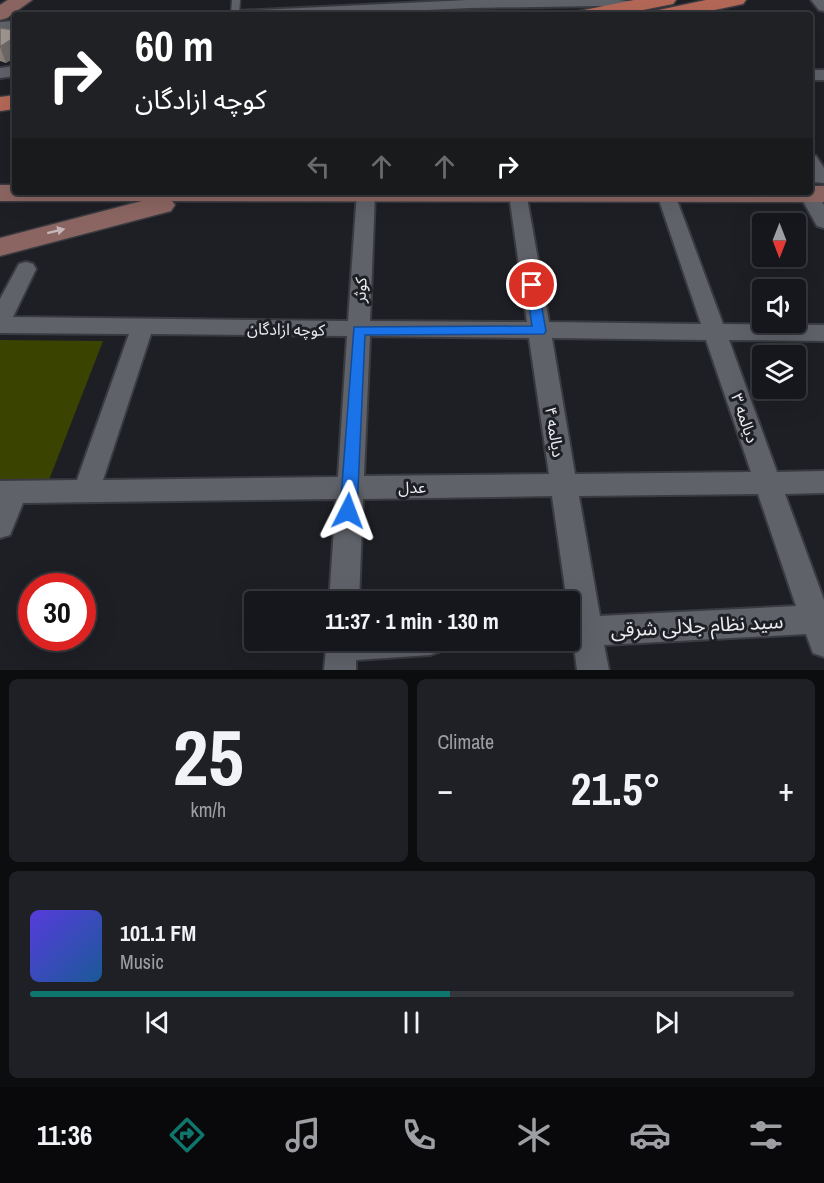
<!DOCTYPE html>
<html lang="en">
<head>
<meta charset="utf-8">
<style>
	:root { --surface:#16171c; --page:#1f2025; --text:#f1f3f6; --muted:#9e9fa3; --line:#35363b; --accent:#0f766e }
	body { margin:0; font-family:"Archivo Narrow","Noto Sans Arabic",sans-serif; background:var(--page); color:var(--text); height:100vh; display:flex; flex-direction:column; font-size:22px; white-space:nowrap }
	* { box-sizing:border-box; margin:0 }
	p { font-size:20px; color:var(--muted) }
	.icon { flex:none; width:33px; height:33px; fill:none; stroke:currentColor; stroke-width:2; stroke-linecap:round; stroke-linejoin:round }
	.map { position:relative; height:670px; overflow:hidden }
	.panel { display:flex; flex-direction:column; gap:9px; padding:9px; background:#0c0d0f; flex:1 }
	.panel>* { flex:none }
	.top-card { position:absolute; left:12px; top:12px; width:801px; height:183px; border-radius:6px; box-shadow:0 6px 24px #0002,0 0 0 2px var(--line); background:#202124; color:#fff; overflow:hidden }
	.needle { width:39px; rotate:180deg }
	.controls { position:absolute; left:752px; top:213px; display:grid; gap:12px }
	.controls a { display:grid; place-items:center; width:54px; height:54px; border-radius:6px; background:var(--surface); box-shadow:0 6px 24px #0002,0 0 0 2px var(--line); font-size:30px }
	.speed { position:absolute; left:18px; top:573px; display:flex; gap:12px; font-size:30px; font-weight:700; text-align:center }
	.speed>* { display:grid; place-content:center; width:78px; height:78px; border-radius:50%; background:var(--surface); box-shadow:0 6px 24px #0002,0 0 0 2px var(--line); line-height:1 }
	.speed .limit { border:9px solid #d22; background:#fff; color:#111 }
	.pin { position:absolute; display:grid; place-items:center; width:51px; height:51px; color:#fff; margin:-26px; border:3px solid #fff; border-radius:50%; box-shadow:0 2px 6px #0007 }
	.me { position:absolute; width:66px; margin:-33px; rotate:3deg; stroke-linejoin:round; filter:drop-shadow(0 0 4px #0008) }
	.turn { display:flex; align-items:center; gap:21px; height:126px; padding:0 24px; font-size:27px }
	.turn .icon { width:78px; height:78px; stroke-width:2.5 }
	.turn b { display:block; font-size:42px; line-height:51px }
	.lanes { display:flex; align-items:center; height:57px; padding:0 24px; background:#0003; justify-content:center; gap:30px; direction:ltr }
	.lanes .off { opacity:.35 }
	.big { font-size:45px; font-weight:700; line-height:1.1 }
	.panel .tile { flex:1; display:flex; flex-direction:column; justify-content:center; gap:9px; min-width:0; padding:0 21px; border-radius:9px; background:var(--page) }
	.panel .dial { align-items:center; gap:0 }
	.dial b { font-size:78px; line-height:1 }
	.song { display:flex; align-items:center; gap:18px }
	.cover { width:72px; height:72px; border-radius:9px; background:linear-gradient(135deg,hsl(250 70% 55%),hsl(210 70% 35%)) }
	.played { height:6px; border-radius:3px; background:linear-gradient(90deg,var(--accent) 55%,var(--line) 55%) }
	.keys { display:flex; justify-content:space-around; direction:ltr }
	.heat { display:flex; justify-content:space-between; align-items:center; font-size:33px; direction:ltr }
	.panel .tiles { flex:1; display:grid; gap:9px; grid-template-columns:1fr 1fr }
	.tile:last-child { grid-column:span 2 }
	.trip { position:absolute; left:244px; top:591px; width:336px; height:60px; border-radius:6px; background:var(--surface); box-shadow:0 6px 24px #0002,0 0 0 2px var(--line); font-weight:700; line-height:60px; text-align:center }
	.tabs { display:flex; height:96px; justify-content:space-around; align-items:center; background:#09090b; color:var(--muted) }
	.tabs .icon { width:42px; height:42px }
	.tabs .current { color:var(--accent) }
	.tabs b { font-size:27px; color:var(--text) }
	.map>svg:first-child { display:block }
	.green { fill:#3a4300 }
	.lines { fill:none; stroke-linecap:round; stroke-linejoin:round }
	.lane-casing { stroke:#3a3b40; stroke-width:3 }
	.street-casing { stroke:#3a3b40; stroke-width:4 }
	.secondary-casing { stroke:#3a3b40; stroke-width:3 }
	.primary-casing { stroke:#3a3b40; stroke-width:3 }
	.lane { fill:#60626a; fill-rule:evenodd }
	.street { fill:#60626a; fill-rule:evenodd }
	.secondary { fill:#8b6561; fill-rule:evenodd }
	.primary { fill:#b56958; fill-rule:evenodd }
	.wall { fill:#8a827e }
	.shaded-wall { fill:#706a67 }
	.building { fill:#a09793; stroke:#706a67; stroke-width:1.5 }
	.oneway { fill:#c5b6b7 }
	.route { fill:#1a73e8; stroke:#114b97; stroke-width:1.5 }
	.labels { text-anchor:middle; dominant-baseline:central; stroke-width:6; stroke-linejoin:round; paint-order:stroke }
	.street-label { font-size:16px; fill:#ebecf0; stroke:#1e1f25 }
	.near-street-label { font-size:20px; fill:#ebecf0; stroke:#1e1f25 }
</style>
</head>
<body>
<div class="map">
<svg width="824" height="670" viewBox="0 0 824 670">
	<rect width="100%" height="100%" fill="#1e1f25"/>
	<!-- green -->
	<polygon class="green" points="0,340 103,341 49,480 0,479"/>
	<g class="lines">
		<defs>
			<polygon id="lane" points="232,0 240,0 239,15 231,15"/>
			<g id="street">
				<polygon points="468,0 618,0 637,2 644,6 637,10 597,6 469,8 323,15 229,15 236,11"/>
				<polygon points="811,0 824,0 824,11 819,10"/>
				<polygon points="15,21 15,29 0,30 0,22"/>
				<polygon points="15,66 15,76 0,78 0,68"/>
				<rect x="810" y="70" width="14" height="10"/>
				<polygon points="810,155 816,156 824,168 824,183 815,182 810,175"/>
				<polygon points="810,189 815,190 824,205 824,228 817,226 799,194 810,192"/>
				<path d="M357 192 375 193 370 321 527 322 509 194 510 192H526L549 322 701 324 657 194 658 192H674L723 324 824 325V341L729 340 777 472 824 471V493L785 494 824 600V657L813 653 806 634 604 645 609 670H577L574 646 558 640H570V602H567L552 496 363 499 359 602H329L336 499 23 503 10 535 0 538V481L77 480 129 334 0 333V299L19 264 26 262 33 264 36 269 13 317 348 321ZM151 334 347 336 338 477 103 480ZM370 336 529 338 549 474 364 476ZM552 338 706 340 751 472 575 474ZM758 494 796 606 600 616 579 496Z"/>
				<polygon points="327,640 445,640 441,651 430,655 356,660 356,670 324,670"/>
			</g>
			<g id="secondary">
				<polygon points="8,0 32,0 7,18 0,20 0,5"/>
				<polygon points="0,185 15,185 15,192 810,192 810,186 824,186 824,202 172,201 175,205 171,211 0,256 0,238 142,201 0,201"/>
			</g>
			<g id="primary">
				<polygon points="634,0 676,0 673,4 618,15 576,15 579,11"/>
				<polygon points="706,0 746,0 743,4 691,15 651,15 654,11"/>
				<polygon points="15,95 15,109 0,111 0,97"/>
			</g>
		</defs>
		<!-- lane casing -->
		<use href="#lane" class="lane-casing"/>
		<!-- street casing -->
		<use href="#street" class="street-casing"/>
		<!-- secondary casing -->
		<use href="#secondary" class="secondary-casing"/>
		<!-- primary casing -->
		<use href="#primary" class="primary-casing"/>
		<!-- lane -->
		<use href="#lane" class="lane"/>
		<!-- street -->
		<use href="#street" class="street"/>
		<!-- secondary -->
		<use href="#secondary" class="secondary"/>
		<!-- primary -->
		<use href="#primary" class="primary"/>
	</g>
	<!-- wall -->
	<polygon class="wall" points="0,28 15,30 15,57 6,63 0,61"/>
	<!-- shaded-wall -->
	<polygon class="shaded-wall" points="15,37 15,57 6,63 0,47"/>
	<!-- building -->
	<polygon class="building" points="0,28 15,30 15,37 0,47"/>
	<!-- one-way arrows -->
	<defs><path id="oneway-solid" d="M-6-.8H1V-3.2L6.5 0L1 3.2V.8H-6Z" transform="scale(1.5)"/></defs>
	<use class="oneway" href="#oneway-solid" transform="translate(56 231) rotate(-14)"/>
	<!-- route -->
	<polygon class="route" points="532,281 538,285 546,331 544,334 365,335 357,511 354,516 348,518 342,516 340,511 354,327 532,326 526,285"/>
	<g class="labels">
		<!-- street labels -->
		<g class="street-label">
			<text transform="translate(360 290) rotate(-87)">کوثر</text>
			<text transform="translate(286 329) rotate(1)">کوچه ازادگان</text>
			<text transform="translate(745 418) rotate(71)">دیالمه ۳</text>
			<text transform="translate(555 432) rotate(81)">دیالمه ۴</text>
			<text transform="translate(412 487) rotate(-1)">عدل</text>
		</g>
		<!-- near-street labels -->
		<g class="near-street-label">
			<text transform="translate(697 625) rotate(-3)">سید نظام جلالی شرقی</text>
		</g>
	</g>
</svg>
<div class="controls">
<a><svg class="needle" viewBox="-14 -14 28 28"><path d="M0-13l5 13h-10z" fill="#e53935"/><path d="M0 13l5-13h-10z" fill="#9e9fa3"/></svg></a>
<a><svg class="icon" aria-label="sound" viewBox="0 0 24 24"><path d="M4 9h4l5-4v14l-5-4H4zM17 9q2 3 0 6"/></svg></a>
<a><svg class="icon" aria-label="layers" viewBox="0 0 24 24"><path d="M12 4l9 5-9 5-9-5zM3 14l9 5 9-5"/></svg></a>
</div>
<div class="speed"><div class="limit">30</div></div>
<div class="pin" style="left:532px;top:285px;background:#d93025"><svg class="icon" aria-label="arrive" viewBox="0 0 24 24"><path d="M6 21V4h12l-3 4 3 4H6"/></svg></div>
<svg class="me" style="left:348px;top:511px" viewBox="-20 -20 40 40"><path d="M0-17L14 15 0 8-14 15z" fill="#1a73e8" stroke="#fff" stroke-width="4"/></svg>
<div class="trip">11:37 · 1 min · 130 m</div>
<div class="top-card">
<div class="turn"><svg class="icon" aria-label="right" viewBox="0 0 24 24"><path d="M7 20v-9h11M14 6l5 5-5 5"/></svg><div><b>60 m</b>کوچه ازادگان</div></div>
<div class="lanes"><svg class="icon off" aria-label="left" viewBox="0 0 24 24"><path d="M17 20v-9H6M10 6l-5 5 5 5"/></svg><svg class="icon off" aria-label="ahead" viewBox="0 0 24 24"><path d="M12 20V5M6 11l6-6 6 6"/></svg><svg class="icon off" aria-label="ahead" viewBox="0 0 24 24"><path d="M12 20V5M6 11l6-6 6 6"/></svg><svg class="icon" aria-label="right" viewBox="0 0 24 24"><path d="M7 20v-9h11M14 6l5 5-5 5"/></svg></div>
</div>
</div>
<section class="panel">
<div class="tiles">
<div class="tile dial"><b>25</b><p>km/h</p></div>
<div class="tile"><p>Climate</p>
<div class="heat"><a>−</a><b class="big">21.5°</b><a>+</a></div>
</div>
<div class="tile">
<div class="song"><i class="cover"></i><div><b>101.1 FM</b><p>Music</p></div></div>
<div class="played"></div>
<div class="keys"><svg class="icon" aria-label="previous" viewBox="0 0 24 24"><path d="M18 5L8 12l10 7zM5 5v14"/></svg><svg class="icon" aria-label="pause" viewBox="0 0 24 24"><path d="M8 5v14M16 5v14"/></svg><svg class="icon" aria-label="next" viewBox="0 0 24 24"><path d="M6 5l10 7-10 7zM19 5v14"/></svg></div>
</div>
</div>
</section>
<nav class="tabs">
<b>11:36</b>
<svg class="icon current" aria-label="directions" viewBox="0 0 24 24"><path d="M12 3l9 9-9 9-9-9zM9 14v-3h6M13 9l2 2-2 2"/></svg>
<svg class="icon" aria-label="music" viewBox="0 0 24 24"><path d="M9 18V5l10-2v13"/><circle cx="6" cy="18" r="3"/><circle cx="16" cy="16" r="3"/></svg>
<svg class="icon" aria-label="phone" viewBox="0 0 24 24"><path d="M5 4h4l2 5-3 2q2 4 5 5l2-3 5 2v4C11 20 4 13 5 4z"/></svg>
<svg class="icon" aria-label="climate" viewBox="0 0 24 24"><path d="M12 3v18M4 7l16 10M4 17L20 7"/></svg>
<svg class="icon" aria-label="car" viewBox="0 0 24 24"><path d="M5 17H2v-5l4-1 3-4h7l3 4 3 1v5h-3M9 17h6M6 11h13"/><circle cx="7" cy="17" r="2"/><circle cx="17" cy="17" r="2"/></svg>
<svg class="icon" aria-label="filters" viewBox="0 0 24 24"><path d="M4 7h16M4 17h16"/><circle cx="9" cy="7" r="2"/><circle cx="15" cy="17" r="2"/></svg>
</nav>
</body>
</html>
